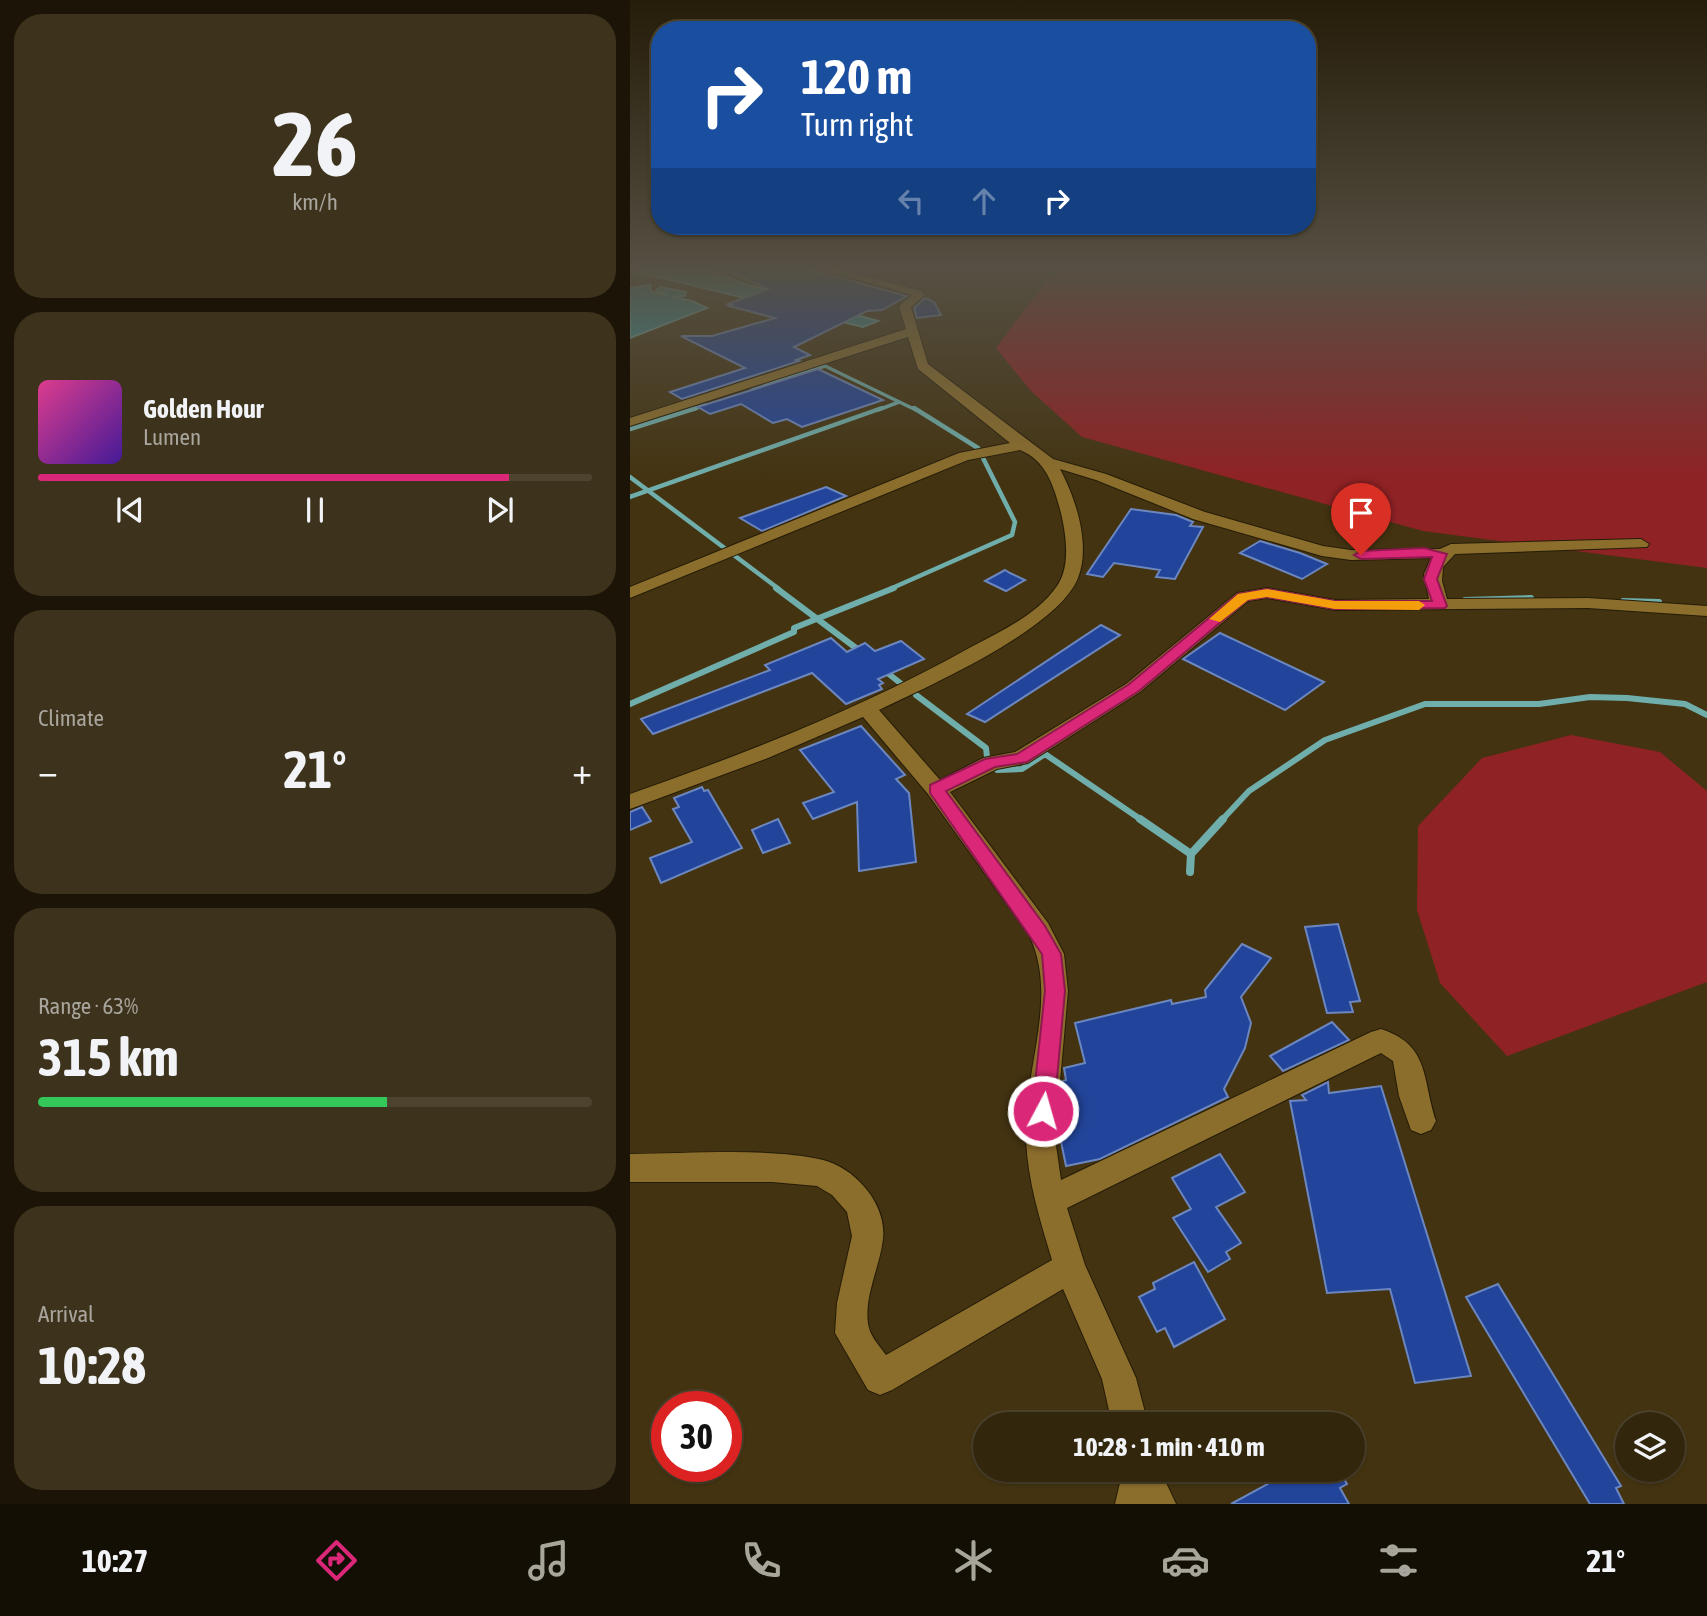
<!DOCTYPE html>
<html lang="en">
<head>
<meta charset="utf-8">
<style>
	:root { --surface:#32260d; --page:#3d321b; --text:#f1f3f6; --muted:#a8a59d; --line:#4d432e; --accent:#db2777 }
	body { margin:0; font-family:"Asap Condensed",sans-serif; background:var(--page); color:var(--text); height:100vh; display:flex; flex-direction:column; font-size:26px; white-space:nowrap }
	* { box-sizing:border-box; margin:0 }
	p { font-size:23px; color:var(--muted) }
	.icon { flex:none; width:38px; height:38px; fill:none; stroke:currentColor; stroke-width:2; stroke-linecap:round; stroke-linejoin:round }
	.map { position:relative; flex:1; overflow:hidden }
	.drawer { display:flex; flex-direction:column; gap:14px; padding:14px; background:#1c1507; width:630px }
	.drawer>* { flex:none }
	.top-card { position:absolute; left:21px; top:21px; width:665px; height:214px; border-radius:28px; box-shadow:0 2px 5px #0004,0 0 0 2px var(--line); background:#1a4fa0; color:#fff; overflow:hidden }
	.buttons { position:absolute; left:985px; top:1412px; display:grid; gap:14px }
	.buttons a { display:grid; place-items:center; width:70px; height:70px; border-radius:50%; background:var(--surface); box-shadow:0 2px 5px #0004,0 0 0 2px var(--line); font-size:35px }
	.speed { position:absolute; left:21px; top:1391px; display:flex; gap:14px; font-size:35px; font-weight:700; text-align:center }
	.speed>* { display:grid; place-content:center; width:91px; height:91px; border-radius:50%; background:var(--surface); box-shadow:0 2px 5px #0004,0 0 0 2px var(--line); line-height:1 }
	.speed .limit { border:10px solid #d22; background:#fff; color:#111 }
	.pin { position:absolute; display:grid; place-items:center; width:60px; height:60px; color:#fff; margin:-72px -30px; border-radius:50% 50% 50% 0; rotate:-45deg; box-shadow:0 0 7px #0007 }
	.pin .icon { rotate:45deg }
	.me { position:absolute; width:77px; margin:-38px; rotate:6deg; stroke-linejoin:round; filter:drop-shadow(0 0 5px #0008) }
	.turn { display:flex; align-items:center; gap:24px; height:147px; padding:0 35px; font-size:32px }
	.turn .icon { width:91px; height:91px; stroke-width:2.5 }
	.turn b { display:block; font-size:49px; line-height:60px }
	.lanes { display:flex; align-items:center; height:66px; padding:0 35px; background:#0003; justify-content:center; gap:35px; direction:ltr }
	.lanes .off { opacity:.35 }
	.big { font-size:52px; font-weight:700; line-height:1.1 }
	.drawer .tile { flex:1; display:flex; flex-direction:column; justify-content:center; gap:10px; min-width:0; padding:0 24px; border-radius:28px; background:var(--page) }
	.drawer .dial { align-items:center; gap:0 }
	.dial b { font-size:91px; line-height:1 }
	.song { display:flex; align-items:center; gap:21px }
	.cover { width:84px; height:84px; border-radius:10px; background:linear-gradient(135deg,hsl(330 70% 55%),hsl(260 70% 35%)) }
	.played { height:7px; border-radius:4px; background:linear-gradient(90deg,var(--accent) 85%,var(--line) 85%) }
	.keys { display:flex; justify-content:space-around; direction:ltr }
	.heat { display:flex; justify-content:space-between; align-items:center; font-size:38px; direction:ltr }
	.charge { height:10px; border-radius:5px; background:linear-gradient(90deg,#34c759 63%,var(--line) 0) }
	.trip { position:absolute; left:343px; top:1412px; width:392px; height:70px; border-radius:35px; background:var(--surface); box-shadow:0 2px 5px #0004,0 0 0 2px var(--line); font-weight:700; line-height:70px; text-align:center }
	.tab-bar { display:flex; height:112px; justify-content:space-around; align-items:center; background:#140f05; color:var(--muted) }
	.tab-bar .icon { width:49px; height:49px }
	.tab-bar .on { color:var(--accent) }
	.tab-bar b { font-size:32px; color:var(--text) }
	main { display:flex; flex:1; min-height:0 }
	.map>svg:first-child { display:block }
	.green { fill:#8f2225 }
	.water { fill:#36959e; stroke:#70aeab; stroke-width:2 }
	.lines { fill:none; stroke-linecap:round; stroke-linejoin:round }
	.stream-far3 { stroke:#70aeab; stroke-width:3.5 }
	.stream-far2 { stroke:#70aeab; stroke-width:4.5 }
	.stream-far1 { stroke:#70aeab; stroke-width:6 }
	.stream { stroke:#70aeab; stroke-width:8 }
	.building { fill:#22449a; stroke:#6c87bf; stroke-width:2 }
	.street-casing { stroke:#251c07; stroke-width:2 }
	.street { fill:#8c6e2c; fill-rule:evenodd }
	.route { fill:#db2777; stroke:#8e194d; stroke-width:2 }
	.slow { fill:#f59e0b }
</style>
</head>
<body>
<main>
<section class="drawer">
<div class="tile dial"><b>26</b><p>km/h</p></div>
<div class="tile">
<div class="song"><i class="cover"></i><div><b>Golden Hour</b><p>Lumen</p></div></div>
<div class="played"></div>
<div class="keys"><svg class="icon" aria-label="previous" viewBox="0 0 24 24"><path d="M18 5L8 12l10 7zM5 5v14"/></svg><svg class="icon" aria-label="pause" viewBox="0 0 24 24"><path d="M8 5v14M16 5v14"/></svg><svg class="icon" aria-label="next" viewBox="0 0 24 24"><path d="M6 5l10 7-10 7zM19 5v14"/></svg></div>
</div>
<div class="tile"><p>Climate</p>
<div class="heat"><a>−</a><b class="big">21°</b><a>+</a></div>
</div>
<div class="tile"><p>Range · 63%</p><b class="big">315 km</b><div class="charge"></div></div>
<div class="tile"><p>Arrival</p><b class="big">10:28</b></div>
</section>
<div class="map">
<svg width="1077" height="1504" viewBox="0 0 1077 1504">
	<rect width="100%" height="100%" fill="#433311"/>
	<!-- green -->
	<g class="green">
		<polygon points="435,269 1077,269 1077,568 793,531 452,437 401,391 366,348 419,277"/>
		<polygon points="941,735 1030,752 1077,791 1077,982 877,1056 810,983 787,910 788,826 852,758"/>
	</g>
	<!-- water -->
	<g class="water">
		<polygon points="17,269 78,269 109,282 248,321 233,327 8,272"/>
		<polygon points="20,285 21,292 37,295 26,290 31,287 56,292 55,296 42,297 62,301 77,308 0,338 0,288"/>
	</g>
	<g class="lines">
		<!-- stream-far3 -->
		<g class="stream-far3">
			<polyline points="122,390 195,366 286,410"/>
			<polyline points="61,410 75,405"/>
			<polyline points="248,410 269,402"/>
		</g>
		<!-- stream-far2 -->
		<g class="stream-far2">
			<polyline points="0,429 66,408"/>
			<polyline points="0,477 149,589"/>
			<polyline points="0,497 252,408"/>
			<polyline points="260,589 382,535 385,522 348,448 284,408"/>
		</g>
		<!-- stream-far1 -->
		<g class="stream-far1">
			<polyline points="146,588 230,651"/>
			<polyline points="835,600 901,598"/>
			<polyline points="993,601 1029,602"/>
			<polyline points="255,671 274,686"/>
			<polyline points="286,695 356,748 357,757"/>
			<polyline points="0,704 164,632 164,628 264,588"/>
			<polyline points="362,766 367,770 392,769 415,754 513,821"/>
			<polyline points="591,821 619,791 695,740 795,704 909,704 960,697 997,698 1055,704 1077,715"/>
		</g>
		<!-- stream -->
		<g class="stream">
			<polyline points="510,819 561,854 560,872"/>
			<polyline points="561,854 593,819"/>
		</g>
	</g>
	<!-- building -->
	<g class="building">
		<polygon points="93,269 177,269 277,296 252,310 237,311 164,347 180,355 166,360 169,361 52,399 40,392 115,368 51,336 82,336 145,318 99,306 102,305 98,304 138,289"/>
		<polygon points="295,298 304,302 311,315 287,318 284,308"/>
		<polygon points="188,369 253,400 172,427 157,419 143,423 111,404 80,414 68,407"/>
		<polygon points="196,487 216,496 132,531 110,518"/>
		<polygon points="501,509 546,515 563,522 560,526 573,527 545,579 526,577 530,570 484,563 473,577 457,574"/>
		<polygon points="630,541 670,553 697,564 672,579 610,553"/>
		<polygon points="375,570 380,573 395,580 376,591 355,581"/>
		<polygon points="471,625 490,635 355,722 337,714"/>
		<polygon points="590,633 694,682 655,710 553,659"/>
		<polygon points="201,638 217,652 235,643 245,651 271,641 294,659 248,679 253,683 249,685 252,689 216,704 182,673 23,734 11,719 140,670 135,665"/>
		<polygon points="231,726 275,775 266,779 279,793 286,862 229,871 227,802 183,819 173,803 204,792 170,750"/>
		<polygon points="72,787 74,791 78,790 112,848 31,883 20,858 62,842 43,809 49,807 44,798"/>
		<polygon points="12,807 21,821 0,830 0,812"/>
		<polygon points="148,819 160,843 133,853 122,830"/>
		<polygon points="708,924 730,1001 720,1002 723,1012 697,1013 675,927"/>
		<polygon points="612,944 641,958 611,997 621,1023 615,1048 594,1089 598,1097 470,1159 436,1166 430,1137 439,1134 431,1097 433,1081 436,1080 434,1068 455,1063 445,1023 541,1000 542,1004 576,997 575,990"/>
		<polygon points="702,1022 719,1040 653,1071 640,1056"/>
		<polygon points="698,1082 699,1093 751,1086 841,1376 785,1383 760,1289 697,1293 660,1101 676,1100 672,1095"/>
		<polygon points="590,1154 615,1192 586,1207 611,1243 596,1252 600,1259 578,1272 543,1218 561,1209 542,1178"/>
		<polygon points="564,1262 595,1319 544,1347 535,1328 527,1332 509,1297 525,1289 523,1283"/>
		<polygon points="868,1284 991,1486 986,1488 994,1504 960,1504 836,1297"/>
		<polygon points="663,1470 709,1470 717,1484 710,1488 719,1504 601,1504"/>
	</g>
	<g class="lines">
		<defs>
			<g id="street">
				<path d="M192 269H210L291 291 295 295 281 307 298 364 423 459 476 474 575 512 693 546 721 550 810 549 821 544 1011 539 1019 544 1017 547 825 554 813 567 812 581 817 599 958 598 1077 606V616L958 608 705 610 637 598 618 601 510 692 398 763 367 769 320 792 418 923 434 954 438 991 425 1138 431 1180 741 1032 751 1029C800 1045 792 1078 806 1121L801 1130 791 1134 781 1130 769 1096 763 1061 751 1053 437 1208 455 1265 506 1378 518 1424H482L472 1379 433 1289 262 1390 250 1395 238 1390 205 1333 207 1303 222 1236 217 1212 202 1195 187 1186 142 1182H0V1154C55 1154 141 1147 193 1160 225 1168 257 1204 253 1239 250 1267 232 1300 239 1328 241 1337 251 1348 256 1355L422 1260C410 1220 398 1182 396 1140 392 1072 430 999 399 935L298 794 233 717 138 758 0 809V794C117 753 232 708 341 647 371 631 407 615 427 586 441 566 436 535 431 513 424 487 417 461 390 450L338 460 0 598V587L329 453 380 443 288 369 278 337 0 426V418L276 329 269 306 282 295ZM430 469 466 480 563 519 692 556 721 560 801 558 794 574 799 599 705 600 637 588 607 593 496 684 385 752 353 758 310 780 249 710C299 686 428 629 448 578 461 545 446 499 430 469Z"/>
				<polygon points="493,1470 530,1470 546,1504 485,1504"/>
			</g>
		</defs>
		<!-- street casing -->
		<use href="#street" class="street-casing"/>
		<!-- street -->
		<use href="#street" class="street"/>
	</g>
	<!-- sky -->
	<linearGradient id="sky" x2="0" y2="1"><stop stop-color="#251c09"/><stop offset="0.56" stop-color="#555043"/><stop offset="1" stop-color="#555043" stop-opacity="0"/></linearGradient>
	<rect width="1077" height="480" fill="url(#sky)"/>
	<!-- route -->
	<polygon class="route" points="794,548 817,554 807,579 817,606 815,608 705,609 637,597 617,600 509,691 419,748 397,762 365,767 316,791 415,926 431,954 435,991 424,1111 421,1118 413,1121 405,1118 402,1111 415,991 412,954 300,793 300,785 355,759 387,754 408,741 498,685 608,594 637,589 705,601 802,601 794,579 802,557 731,559 724,555 731,551"/>
	<!-- slow -->
	<polygon class="slow" points="637,589 705,601 789,601 795,605 789,610 705,609 637,597 618,600 590,622 579,619 608,594"/>
</svg>
<div class="buttons">
<a><svg class="icon" aria-label="layers" viewBox="0 0 24 24"><path d="M12 4l9 5-9 5-9-5zM3 14l9 5 9-5"/></svg></a>
</div>
<div class="speed"><div class="limit">30</div></div>
<div class="pin" style="left:731px;top:555px;background:#d93025"><svg class="icon" aria-label="arrive" viewBox="0 0 24 24"><path d="M6 21V4h12l-3 4 3 4H6"/></svg></div>
<svg class="me" style="left:413px;top:1111px" viewBox="-20 -20 40 40"><circle r="17" fill="#db2777" stroke="#fff" stroke-width="3"/><path d="M0-11L8 9 0 5-8 9z" fill="#fff"/></svg>
<div class="trip">10:28 · 1 min · 410 m</div>
<div class="top-card">
<div class="turn"><svg class="icon" aria-label="right" viewBox="0 0 24 24"><path d="M7 20v-9h11M14 6l5 5-5 5"/></svg><div><b>120 m</b>Turn right</div></div>
<div class="lanes"><svg class="icon off" aria-label="left" viewBox="0 0 24 24"><path d="M17 20v-9H6M10 6l-5 5 5 5"/></svg><svg class="icon off" aria-label="ahead" viewBox="0 0 24 24"><path d="M12 20V5M6 11l6-6 6 6"/></svg><svg class="icon" aria-label="right" viewBox="0 0 24 24"><path d="M7 20v-9h11M14 6l5 5-5 5"/></svg></div>
</div>
</div>
</main>
<nav class="tab-bar">
<b>10:27</b>
<svg class="icon on" aria-label="directions" viewBox="0 0 24 24"><path d="M12 3l9 9-9 9-9-9zM9 14v-3h6M13 9l2 2-2 2"/></svg>
<svg class="icon" aria-label="music" viewBox="0 0 24 24"><path d="M9 18V5l10-2v13"/><circle cx="6" cy="18" r="3"/><circle cx="16" cy="16" r="3"/></svg>
<svg class="icon" aria-label="phone" viewBox="0 0 24 24"><path d="M5 4h4l2 5-3 2q2 4 5 5l2-3 5 2v4C11 20 4 13 5 4z"/></svg>
<svg class="icon" aria-label="climate" viewBox="0 0 24 24"><path d="M12 3v18M4 7l16 10M4 17L20 7"/></svg>
<svg class="icon" aria-label="car" viewBox="0 0 24 24"><path d="M5 17H2v-5l4-1 3-4h7l3 4 3 1v5h-3M9 17h6M6 11h13"/><circle cx="7" cy="17" r="2"/><circle cx="17" cy="17" r="2"/></svg>
<svg class="icon" aria-label="filters" viewBox="0 0 24 24"><path d="M4 7h16M4 17h16"/><circle cx="9" cy="7" r="2"/><circle cx="15" cy="17" r="2"/></svg>
<b>21°</b>
</nav>
</body>
</html>
